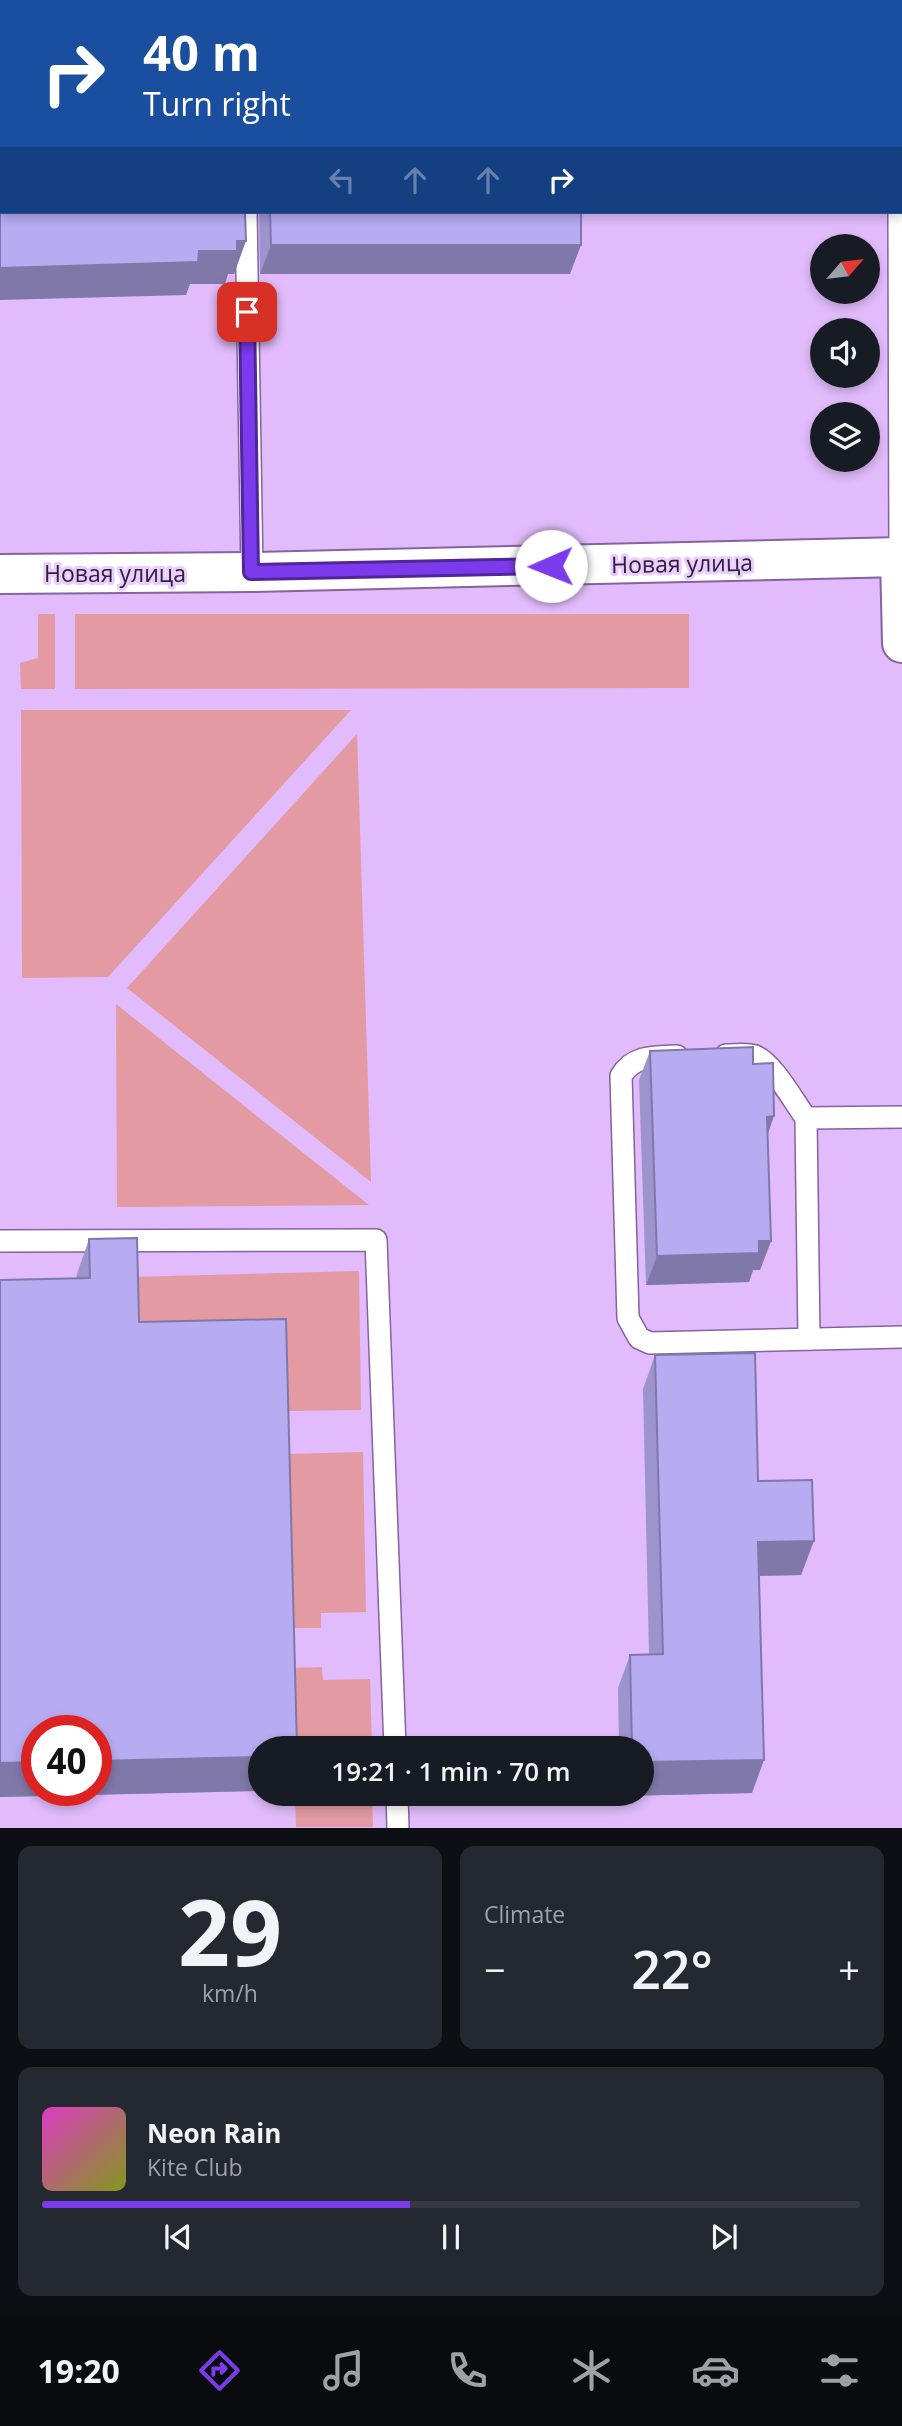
<!DOCTYPE html>
<html lang="en">
<head>
<meta charset="utf-8">
<style>
	:root { --surface:#171b24; --page:#242831; --text:#f1f3f6; --muted:#9ea1a6; --line:#363941; --accent:#7c3aed }
	body { margin:0; font-family:"Open Sans",sans-serif; background:var(--page); color:var(--text); height:100vh; display:flex; flex-direction:column; font-size:26px; white-space:nowrap }
	* { box-sizing:border-box; margin:0 }
	p { font-size:23px; color:var(--muted) }
	.icon { flex:none; width:38px; height:38px; fill:none; stroke:currentColor; stroke-width:2; stroke-linecap:round; stroke-linejoin:round }
	.map { position:relative; height:1828px; overflow:hidden }
	.drawer { display:flex; flex-direction:column; gap:18px; padding:18px; background:#0d0f14; flex:1 }
	.drawer>* { flex:none }
	.top-card { position:absolute; left:0px; top:0px; width:903px; height:214px; box-shadow:0 4px 10px #0003; background:#1a4fa0; color:#fff; overflow:hidden }
	.needle { width:46px; rotate:62deg }
	.fabs { position:absolute; left:810px; top:234px; display:grid; gap:14px }
	.fabs a { display:grid; place-items:center; width:70px; height:70px; border-radius:50%; background:var(--surface); box-shadow:0 4px 10px #0003; font-size:35px }
	.speed { position:absolute; left:21px; top:1715px; display:flex; gap:14px; font-size:35px; font-weight:700; text-align:center }
	.speed>* { display:grid; place-content:center; width:91px; height:91px; border-radius:50%; background:var(--surface); box-shadow:0 4px 10px #0003; line-height:1 }
	.speed .limit { border:10px solid #d22; background:#fff; color:#111 }
	.pin { position:absolute; display:grid; place-items:center; width:60px; height:60px; color:#fff; margin:-30px; border-radius:14px; box-shadow:0 4px 10px #0006 }
	.me { position:absolute; width:77px; margin:-38px; rotate:269deg; stroke-linejoin:round; filter:drop-shadow(0 0 5px #0008) }
	.turn { display:flex; align-items:center; gap:24px; height:147px; padding:0 28px; font-size:32px }
	.turn .icon { width:91px; height:91px; stroke-width:2.5 }
	.turn b { display:block; font-size:49px; line-height:60px }
	.lanes { display:flex; align-items:center; height:66px; padding:0 28px; background:#0003; justify-content:center; gap:35px; direction:ltr }
	.lanes .off { opacity:.35 }
	.big { font-size:52px; font-weight:600; line-height:1.1 }
	.drawer .card { flex:1; display:flex; flex-direction:column; justify-content:center; gap:10px; min-width:0; padding:0 24px; border-radius:14px; background:var(--page) }
	.drawer .dial { align-items:center; gap:0 }
	.dial b { font-size:91px; line-height:1 }
	.song { display:flex; align-items:center; gap:21px }
	.cover { width:84px; height:84px; border-radius:10px; background:linear-gradient(135deg,hsl(310 70% 55%),hsl(70 70% 35%)) }
	.played { height:7px; border-radius:4px; background:linear-gradient(90deg,var(--accent) 45%,var(--line) 45%) }
	.keys { display:flex; justify-content:space-around; direction:ltr }
	.heat { display:flex; justify-content:space-between; align-items:center; font-size:38px; direction:ltr }
	.drawer .tiles { flex:1; display:grid; gap:18px; grid-template-columns:1fr 1fr }
	.card:last-child { grid-column:span 2 }
	.trip { position:absolute; left:248px; top:1736px; width:406px; height:70px; border-radius:35px; background:var(--surface); box-shadow:0 4px 10px #0003; font-weight:600; line-height:70px; text-align:center }
	.dock { display:flex; height:112px; justify-content:space-around; align-items:center; background:#090b0e; color:var(--muted) }
	.dock .icon { width:49px; height:49px }
	.dock .on { color:var(--accent) }
	.dock b { font-size:32px; color:var(--text) }
	.map>svg:first-child { display:block }
	.green { fill:#e39aa2 }
	.lines { fill:none; stroke-linecap:round; stroke-linejoin:round }
	.service-casing { stroke:#86639c; stroke-width:24 }
	.minor-casing { stroke:#86639c; stroke-width:42 }
	.tertiary-casing { stroke:#86639c; stroke-width:42 }
	.service { stroke:#fff; stroke-width:21 }
	.minor { stroke:#fff; stroke-width:38 }
	.tertiary { stroke:#fff; stroke-width:38 }
	.wall { fill:#9d93cf }
	.shaded-wall { fill:#8078a9 }
	.building { fill:#b7abf1; stroke:#8078a9; stroke-width:2 }
	.route-casing { stroke:#51269a; stroke-width:18 }
	.route { stroke:#7c3aed; stroke-width:12 }
	.labels { text-anchor:middle; dominant-baseline:central; stroke-width:6; stroke-linejoin:round; paint-order:stroke }
	.street-label { font-size:23px; fill:#2f2039; stroke:#ebccff }
</style>
</head>
<body>
<div class="map">
<svg width="902" height="1828" viewBox="0 0 902 1828">
	<rect width="100%" height="100%" fill="#e1bbfb"/>
	<!-- green -->
	<g class="green">
		<polygon points="38,614 55,614 55,689 21,689 20,663 38,658"/>
		<polygon points="75,614 689,614 689,688 75,689"/>
		<polygon points="21,710 351,710 108,977 22,978"/>
		<polygon points="357,734 371,1182 127,988"/>
		<polygon points="116,1004 369,1205 117,1207"/>
		<polygon points="359,1271 361,1410 285,1411 132,1341 130,1277"/>
		<polygon points="363,1452 366,1612 321,1613 321,1628 291,1628 287,1454"/>
		<polygon points="322,1667 323,1680 370,1679 372,1748 294,1748 292,1668"/>
		<polygon points="295,1794 372,1794 373,1827 296,1827"/>
	</g>
	<g class="lines">
		<defs>
			<g id="service">
				<polyline points="459,0 459,2"/>
				<polyline points="558,0 558,2"/>
				<polyline points="781,0 781,2"/>
				<polyline points="288,2 288,0"/>
				<polyline points="901,122 902,117"/>
				<polyline points="246,212 252,572"/>
				<polyline points="899,212 900,557"/>
				<path d="M726 1055C736 1055 746 1053 755 1056 773 1063 794 1102 806 1118L902 1117"/>
				<path d="M677 1056C655 1057 633 1055 621 1076L628 1318 639 1338 650 1343 902 1337"/>
				<polyline points="806,1118 809,1339"/>
				<polyline points="0,1241 376,1240 395,1748"/>
				<polyline points="397,1794 398,1828"/>
			</g>
			<polyline id="minor" points="900,557 902,643"/>
			<polyline id="tertiary" points="0,574 252,572 902,557"/>
		</defs>
		<!-- service casing -->
		<use href="#service" class="service-casing"/>
		<!-- minor casing -->
		<use href="#minor" class="minor-casing"/>
		<!-- tertiary casing -->
		<use href="#tertiary" class="tertiary-casing"/>
		<!-- service -->
		<use href="#service" class="service"/>
		<!-- minor -->
		<use href="#minor" class="minor"/>
		<!-- tertiary -->
		<use href="#tertiary" class="tertiary"/>
	</g>
	<!-- wall -->
	<g class="wall">
		<rect x="330" y="0" width="93" height="2"/>
		<polygon points="259,212 581,212 570,274 260,274"/>
		<polygon points="650,1051 753,1064 768,1135 771,1241 760,1270 753,1270 749,1282 646,1285 639,1080"/>
		<polygon points="89,1239 139,1322 261,1748 261,1791 0,1797 77,1274"/>
		<polygon points="655,1355 758,1481 801,1575 759,1576 752,1793 620,1796 620,1794 642,1794 642,1748 619,1748 618,1688 630,1655 649,1654 643,1389"/>
	</g>
	<!-- shaded-wall -->
	<g class="shaded-wall">
		<polygon points="237,241 246,241 234,274 228,274 225,284 190,284 186,295 0,300 0,268 199,251"/>
		<polygon points="271,245 581,245 570,274 260,274"/>
		<polygon points="774,1116 764,1145 767,1117"/>
		<polygon points="759,1241 771,1241 760,1270 753,1270 749,1282 646,1285 657,1256"/>
		<polygon points="814,1541 801,1575 746,1576 758,1542"/>
		<polygon points="261,1757 261,1791 0,1797 0,1763 37,1762 37,1790 96,1790 96,1761"/>
		<polygon points="764,1760 752,1793 620,1796 621,1794 642,1794 642,1762"/>
	</g>
	<!-- building -->
	<g class="building">
		<polygon points="0,0 249,0 249,2 2,2 2,161 0,164"/>
		<rect x="341" y="0" width="82" height="2"/>
		<polygon points="0,170 2,174 2,212 245,212 246,241 237,241 237,251 199,251 198,262 0,268"/>
		<polygon points="270,212 581,212 581,245 271,245"/>
		<polygon points="753,1047 753,1064 773,1063 774,1116 767,1117 771,1241 759,1241 759,1253 657,1256 650,1051"/>
		<polygon points="137,1238 139,1322 286,1319 297,1748 261,1748 261,1757 96,1761 96,1731 37,1731 37,1762 0,1763 0,1280 90,1278 89,1239"/>
		<polygon points="755,1353 758,1481 812,1480 814,1541 758,1542 764,1760 642,1762 642,1748 632,1748 630,1655 663,1654 655,1355"/>
	</g>
	<g class="lines">
		<defs>
			<polyline id="route" points="247,312 251,572 551,566"/>
		</defs>
		<!-- route casing -->
		<use href="#route" class="route-casing"/>
		<!-- route -->
		<use href="#route" class="route"/>
	</g>
	<g class="labels">
		<!-- street labels -->
		<g class="street-label">
			<text transform="translate(682 563) rotate(-1)">Новая улица</text>
			<text x="115" y="573">Новая улица</text>
		</g>
	</g>
</svg>
<div class="fabs">
<a><svg class="needle" viewBox="-14 -14 28 28"><path d="M0-13l5 13h-10z" fill="#e53935"/><path d="M0 13l5-13h-10z" fill="#9ea1a6"/></svg></a>
<a><svg class="icon" aria-label="sound" viewBox="0 0 24 24"><path d="M4 9h4l5-4v14l-5-4H4zM17 9q2 3 0 6"/></svg></a>
<a><svg class="icon" aria-label="layers" viewBox="0 0 24 24"><path d="M12 4l9 5-9 5-9-5zM3 14l9 5 9-5"/></svg></a>
</div>
<div class="speed"><div class="limit">40</div></div>
<div class="pin" style="left:247px;top:312px;background:#d93025"><svg class="icon" aria-label="arrive" viewBox="0 0 24 24"><path d="M6 21V4h12l-3 4 3 4H6"/></svg></div>
<svg class="me" style="left:551px;top:566px" viewBox="-20 -20 40 40"><circle r="19" fill="#fff"/><path d="M0-13L10 11 0 6-10 11z" fill="#7c3aed"/></svg>
<div class="trip">19:21 · 1 min · 70 m</div>
<div class="top-card">
<div class="turn"><svg class="icon" aria-label="right" viewBox="0 0 24 24"><path d="M7 20v-9h11M14 6l5 5-5 5"/></svg><div><b>40 m</b>Turn right</div></div>
<div class="lanes"><svg class="icon off" aria-label="left" viewBox="0 0 24 24"><path d="M17 20v-9H6M10 6l-5 5 5 5"/></svg><svg class="icon off" aria-label="ahead" viewBox="0 0 24 24"><path d="M12 20V5M6 11l6-6 6 6"/></svg><svg class="icon off" aria-label="ahead" viewBox="0 0 24 24"><path d="M12 20V5M6 11l6-6 6 6"/></svg><svg class="icon" aria-label="right" viewBox="0 0 24 24"><path d="M7 20v-9h11M14 6l5 5-5 5"/></svg></div>
</div>
</div>
<section class="drawer">
<div class="tiles">
<div class="card dial"><b>29</b><p>km/h</p></div>
<div class="card"><p>Climate</p>
<div class="heat"><a>−</a><b class="big">22°</b><a>+</a></div>
</div>
<div class="card">
<div class="song"><i class="cover"></i><div><b>Neon Rain</b><p>Kite Club</p></div></div>
<div class="played"></div>
<div class="keys"><svg class="icon" aria-label="previous" viewBox="0 0 24 24"><path d="M18 5L8 12l10 7zM5 5v14"/></svg><svg class="icon" aria-label="pause" viewBox="0 0 24 24"><path d="M8 5v14M16 5v14"/></svg><svg class="icon" aria-label="next" viewBox="0 0 24 24"><path d="M6 5l10 7-10 7zM19 5v14"/></svg></div>
</div>
</div>
</section>
<nav class="dock">
<b>19:20</b>
<svg class="icon on" aria-label="directions" viewBox="0 0 24 24"><path d="M12 3l9 9-9 9-9-9zM9 14v-3h6M13 9l2 2-2 2"/></svg>
<svg class="icon" aria-label="music" viewBox="0 0 24 24"><path d="M9 18V5l10-2v13"/><circle cx="6" cy="18" r="3"/><circle cx="16" cy="16" r="3"/></svg>
<svg class="icon" aria-label="phone" viewBox="0 0 24 24"><path d="M5 4h4l2 5-3 2q2 4 5 5l2-3 5 2v4C11 20 4 13 5 4z"/></svg>
<svg class="icon" aria-label="climate" viewBox="0 0 24 24"><path d="M12 3v18M4 7l16 10M4 17L20 7"/></svg>
<svg class="icon" aria-label="car" viewBox="0 0 24 24"><path d="M5 17H2v-5l4-1 3-4h7l3 4 3 1v5h-3M9 17h6M6 11h13"/><circle cx="7" cy="17" r="2"/><circle cx="17" cy="17" r="2"/></svg>
<svg class="icon" aria-label="filters" viewBox="0 0 24 24"><path d="M4 7h16M4 17h16"/><circle cx="9" cy="7" r="2"/><circle cx="15" cy="17" r="2"/></svg>
</nav>
</body>
</html>
